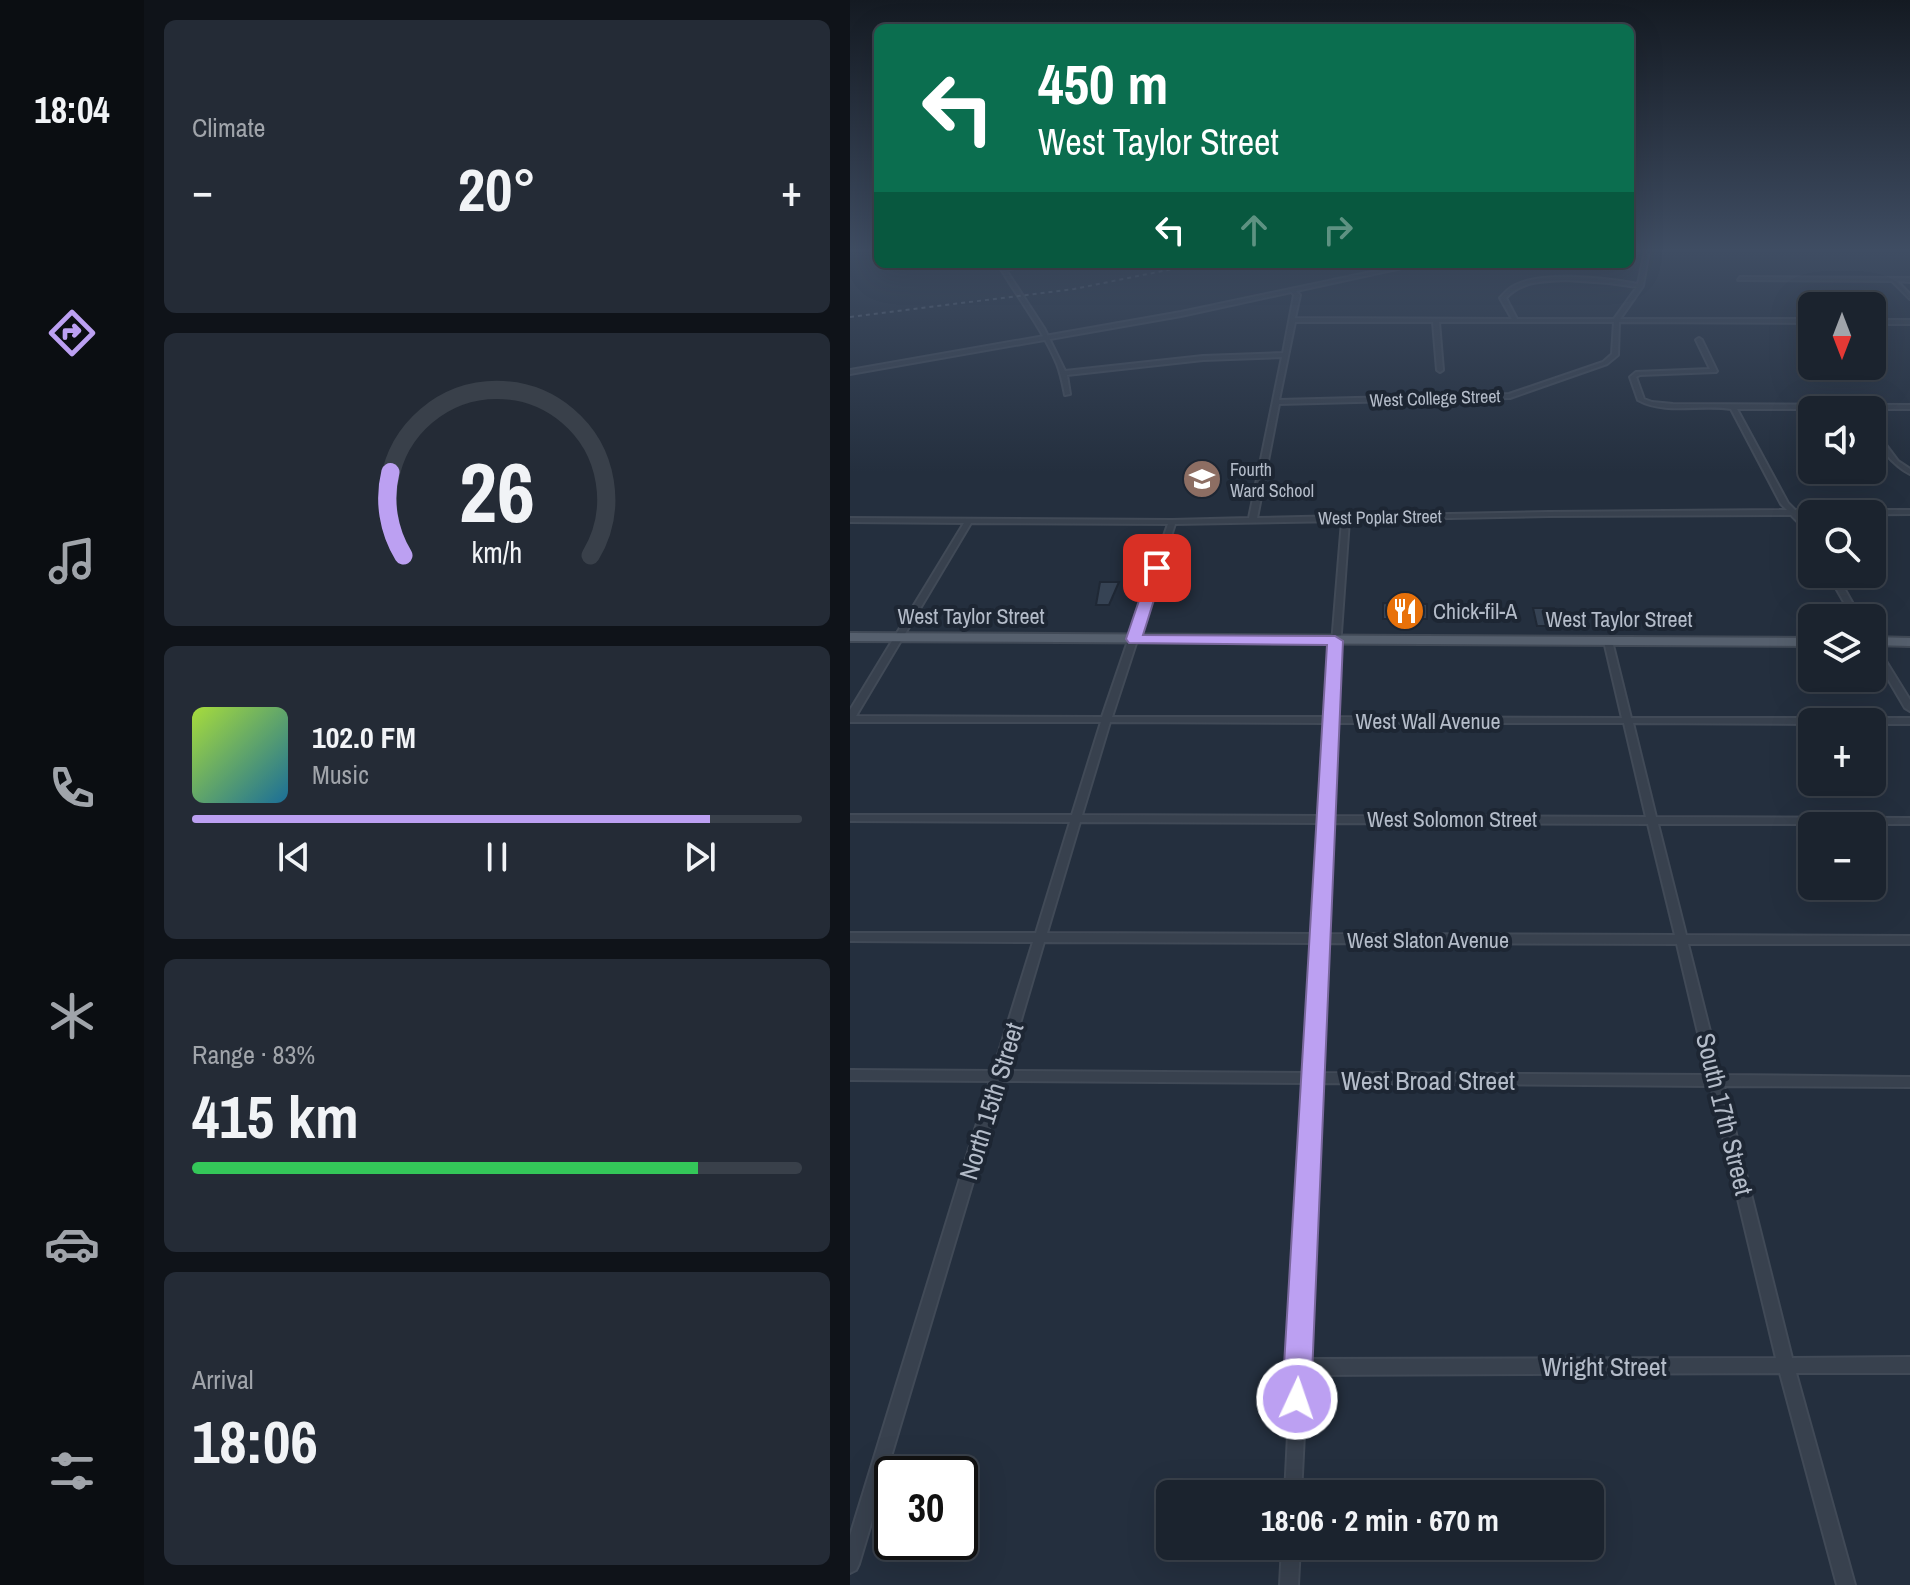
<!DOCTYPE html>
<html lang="en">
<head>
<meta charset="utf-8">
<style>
	:root { --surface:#1b232e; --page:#242b36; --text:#f1f3f6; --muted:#a0a4aa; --line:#39404a; --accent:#bca0f2 }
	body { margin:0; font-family:"Archivo Narrow",sans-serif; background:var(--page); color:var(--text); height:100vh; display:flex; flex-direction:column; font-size:30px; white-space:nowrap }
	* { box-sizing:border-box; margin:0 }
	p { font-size:26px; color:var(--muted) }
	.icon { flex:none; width:44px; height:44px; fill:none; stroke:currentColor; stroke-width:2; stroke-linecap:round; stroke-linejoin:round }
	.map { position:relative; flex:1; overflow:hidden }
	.side { display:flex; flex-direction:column; gap:20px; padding:20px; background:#0f1319; width:706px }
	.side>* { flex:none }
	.hud { position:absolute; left:24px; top:24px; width:760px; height:244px; border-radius:12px; box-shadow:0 8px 32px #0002,0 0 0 2px var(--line); background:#0b6e4f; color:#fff; overflow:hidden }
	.needle { width:52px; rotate:180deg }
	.fabs { position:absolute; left:948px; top:292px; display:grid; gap:16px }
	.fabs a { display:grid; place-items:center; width:88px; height:88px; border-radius:12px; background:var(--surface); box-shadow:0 8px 32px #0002,0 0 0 2px var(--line); font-size:40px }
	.speed { position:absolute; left:24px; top:1456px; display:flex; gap:16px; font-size:40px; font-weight:700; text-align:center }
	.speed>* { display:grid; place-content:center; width:104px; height:104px; border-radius:50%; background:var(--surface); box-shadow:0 8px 32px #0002,0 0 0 2px var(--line); line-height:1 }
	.speed .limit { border:4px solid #111; border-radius:12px; background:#fff; color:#111 }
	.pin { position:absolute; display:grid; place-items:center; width:68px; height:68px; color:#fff; margin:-34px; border-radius:16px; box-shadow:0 4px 12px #0006 }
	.me { position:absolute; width:88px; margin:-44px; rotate:3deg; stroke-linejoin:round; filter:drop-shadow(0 0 6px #0008) }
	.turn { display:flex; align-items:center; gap:28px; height:168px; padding:0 32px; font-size:36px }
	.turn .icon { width:104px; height:104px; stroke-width:2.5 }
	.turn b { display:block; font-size:56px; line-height:68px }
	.lanes { display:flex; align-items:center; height:76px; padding:0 32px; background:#0003; justify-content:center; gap:40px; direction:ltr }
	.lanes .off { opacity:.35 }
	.big { font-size:60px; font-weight:700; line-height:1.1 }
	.side .card { flex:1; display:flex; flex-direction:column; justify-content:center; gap:12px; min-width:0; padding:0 28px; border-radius:12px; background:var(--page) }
	.side .dial { align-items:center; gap:0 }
	.dial svg { height:208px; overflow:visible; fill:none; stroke:var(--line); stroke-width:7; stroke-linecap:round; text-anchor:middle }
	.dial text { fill:var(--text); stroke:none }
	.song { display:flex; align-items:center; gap:24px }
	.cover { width:96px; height:96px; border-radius:12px; background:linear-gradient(135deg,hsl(80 70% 55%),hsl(200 70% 35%)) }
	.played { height:8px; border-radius:4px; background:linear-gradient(90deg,var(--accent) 85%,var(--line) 85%) }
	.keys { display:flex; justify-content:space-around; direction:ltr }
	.heat { display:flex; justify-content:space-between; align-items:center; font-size:44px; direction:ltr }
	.charge { height:12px; border-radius:6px; background:linear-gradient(90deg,#34c759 83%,var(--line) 0) }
	.trip { position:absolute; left:306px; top:1480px; width:448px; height:80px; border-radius:12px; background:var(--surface); box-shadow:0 8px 32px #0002,0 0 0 2px var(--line); font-weight:700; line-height:80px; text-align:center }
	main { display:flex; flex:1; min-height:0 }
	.dock { display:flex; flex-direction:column; width:144px; justify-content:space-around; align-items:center; background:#0b0e12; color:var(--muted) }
	.dock .icon { width:56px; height:56px }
	.dock .on { color:var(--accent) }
	.dock b { font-size:36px; color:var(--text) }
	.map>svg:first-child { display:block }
	.building { fill:#364354; stroke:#1f2835; stroke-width:2 }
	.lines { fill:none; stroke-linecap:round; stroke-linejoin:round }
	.minor-casing { stroke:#414a57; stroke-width:4 }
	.tertiary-casing { stroke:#414a57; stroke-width:4 }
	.primary-casing { stroke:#414a57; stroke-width:4 }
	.minor { fill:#38414e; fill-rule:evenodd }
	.tertiary { fill:#38414e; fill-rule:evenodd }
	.primary { fill:#56606e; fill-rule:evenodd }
	.rail { stroke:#5a6575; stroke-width:2; stroke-dasharray:4 4; stroke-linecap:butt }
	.route { fill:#bca0f2; stroke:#7a689d; stroke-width:2 }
	.labels { text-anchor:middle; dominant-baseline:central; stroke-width:8; stroke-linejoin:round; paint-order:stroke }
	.far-street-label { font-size:18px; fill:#b4bcc9; stroke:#1d2633 }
	.far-poi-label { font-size:18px; fill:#b4bcc9; stroke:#1d2633; text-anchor:start }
	.poi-label { font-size:22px; fill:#b4bcc9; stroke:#1d2633; text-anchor:start }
	.street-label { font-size:22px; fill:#b4bcc9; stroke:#1d2633 }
	.near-street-label { font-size:26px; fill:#b4bcc9; stroke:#1d2633 }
</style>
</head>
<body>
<main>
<nav class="dock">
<b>18:04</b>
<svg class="icon on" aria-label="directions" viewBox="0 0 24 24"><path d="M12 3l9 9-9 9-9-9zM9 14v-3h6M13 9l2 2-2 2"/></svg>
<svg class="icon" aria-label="music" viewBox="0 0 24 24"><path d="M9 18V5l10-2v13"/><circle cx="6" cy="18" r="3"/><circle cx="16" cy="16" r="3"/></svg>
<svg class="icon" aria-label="phone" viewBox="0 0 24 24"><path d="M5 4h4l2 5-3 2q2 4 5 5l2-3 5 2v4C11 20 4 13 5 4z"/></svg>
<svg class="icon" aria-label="climate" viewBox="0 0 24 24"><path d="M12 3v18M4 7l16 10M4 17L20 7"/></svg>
<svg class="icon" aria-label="car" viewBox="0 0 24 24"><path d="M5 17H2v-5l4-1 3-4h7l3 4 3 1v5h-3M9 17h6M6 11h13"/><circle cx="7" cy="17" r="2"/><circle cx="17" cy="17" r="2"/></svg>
<svg class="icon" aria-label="filters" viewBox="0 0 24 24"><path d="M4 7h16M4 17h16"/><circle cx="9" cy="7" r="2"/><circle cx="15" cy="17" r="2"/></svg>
</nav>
<section class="side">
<div class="card"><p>Climate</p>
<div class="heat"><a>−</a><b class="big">20°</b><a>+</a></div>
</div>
<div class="card dial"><svg viewBox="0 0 100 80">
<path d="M14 69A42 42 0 1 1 86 69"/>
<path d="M14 69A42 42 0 0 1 9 37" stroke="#bca0f2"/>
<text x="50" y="56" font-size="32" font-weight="700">26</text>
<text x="50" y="72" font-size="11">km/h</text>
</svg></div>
<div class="card">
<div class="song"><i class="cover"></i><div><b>102.0 FM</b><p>Music</p></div></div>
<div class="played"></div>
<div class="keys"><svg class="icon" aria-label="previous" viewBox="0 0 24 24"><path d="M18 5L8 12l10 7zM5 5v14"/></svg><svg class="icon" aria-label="pause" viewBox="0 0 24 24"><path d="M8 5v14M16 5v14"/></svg><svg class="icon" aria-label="next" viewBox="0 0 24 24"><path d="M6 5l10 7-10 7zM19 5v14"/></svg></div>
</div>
<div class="card"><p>Range · 83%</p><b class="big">415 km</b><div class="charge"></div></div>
<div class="card"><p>Arrival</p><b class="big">18:06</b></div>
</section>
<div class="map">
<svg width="1060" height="1585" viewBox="0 0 1060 1585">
	<rect width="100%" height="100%" fill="#242f3e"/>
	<!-- building -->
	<g class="building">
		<polygon points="250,582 269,582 259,605 246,605"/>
		<polygon points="533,603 577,604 577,619 533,619"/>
		<polygon points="683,608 704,608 708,626 687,626"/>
	</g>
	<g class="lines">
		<defs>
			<g id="minor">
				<path d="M795 250H799L793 286 770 319H962V323L769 322 768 355 757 364 660 398 429 404 407 518 493 516 496 515 499 516 699 512 937 510 931 504 881 409C851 404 815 415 788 400L780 377 786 372 860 369 846 340 849 338 852 340 867 371 866 372 790 375 786 377 794 399 802 402 823 404 1060 405V409H887L938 503 945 510H1060V514L949 515 962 534V542H959L948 522 941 515 699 516 499 520 485 717 772 718 754 641 758 638 762 641 781 718H1060V724H1022V722H962V724L783 723 806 817 1060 818V824H808L836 935 1060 936V944H838L871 1075 1060 1077V1087L874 1086 942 1358 1060 1357V1373H946L1005 1585H987L930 1373 457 1375 451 1494H435L456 1083 153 1081 9 1564 6 1570 0 1573V1536L140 1081 0 1080V1070L143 1071 183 942 0 941V933H186L220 822 0 821V815H222L251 722H0V710L114 523 0 522V518L322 520 399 518 432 357 353 360 217 375 220 394 215 395C213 385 211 374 207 364 192 328 167 297 148 264H152L155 267 182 264 156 270 194 328 215 371 353 356 433 353 444 295 441 291 444 289 450 295 445 318 662 319 650 298C651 297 658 289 659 289 684 269 757 278 788 284ZM716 280 759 283 787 287 764 319H667L656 298C671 281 694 281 716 280ZM445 322H583L587 370 590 372 593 370 589 322H764L762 354 753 362 659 394 429 400ZM492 521 476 717H262L325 524ZM121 523 318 524 252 717 6 716ZM260 722 475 723 470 816 232 815ZM485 723H774L796 817 481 816ZM230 822 470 823 464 934 197 933ZM480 823 798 824 825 935 475 934ZM194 942 464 943 457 1073 156 1071ZM475 943 827 944 858 1075 470 1073ZM469 1083 861 1086 926 1358 457 1359Z"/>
				<polygon points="890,277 1060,278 1060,282 1047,281 1060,294 1060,299 1042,281 888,280"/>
				<rect x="1022" y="320" width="38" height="4"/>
				<path d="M1022 428 1024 429 1048 461 1060 469V474C1046 467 1023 444 1022 428Z"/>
				<polygon points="978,574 986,574 1011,618 1003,618"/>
				<polygon points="1022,642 1026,645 1060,700 1060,711 1055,708 1022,652"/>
				<polygon points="432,1546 450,1546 448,1585 430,1585"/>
			</g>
			<polygon id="tertiary" points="559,264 570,264 331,316 0,374 0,370 331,312"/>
			<g id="primary">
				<polygon points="0,633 962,638 962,646 0,641"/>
				<polygon points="1022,637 1060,638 1060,646 1022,645"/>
			</g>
		</defs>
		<!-- minor casing -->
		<use href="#minor" class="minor-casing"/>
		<!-- tertiary casing -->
		<use href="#tertiary" class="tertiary-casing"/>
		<!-- primary casing -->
		<use href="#primary" class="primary-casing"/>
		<!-- minor -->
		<use href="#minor" class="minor"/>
		<!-- tertiary -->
		<use href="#tertiary" class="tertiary"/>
		<!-- primary -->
		<use href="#primary" class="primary"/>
		<!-- rail -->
		<polyline class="rail" points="0,317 224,289 347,264"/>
	</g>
	<!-- sky -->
	<linearGradient id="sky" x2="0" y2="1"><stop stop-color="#141a22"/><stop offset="0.53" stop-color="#3f4d63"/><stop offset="1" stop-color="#3f4d63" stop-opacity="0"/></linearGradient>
	<rect width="1060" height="472" fill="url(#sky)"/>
	<!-- route -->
	<polygon class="route" points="307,564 314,568 293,635 485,636 493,641 461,1399 457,1409 447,1413 437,1409 432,1399 477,645 279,643 276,639 300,568"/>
	<!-- icons -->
	<defs>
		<symbol id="school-disc" viewBox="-11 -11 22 22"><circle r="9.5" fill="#8d6e63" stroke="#1d2633"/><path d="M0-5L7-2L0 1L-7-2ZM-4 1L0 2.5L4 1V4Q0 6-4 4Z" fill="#fff"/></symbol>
		<symbol id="restaurant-disc" viewBox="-11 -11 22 22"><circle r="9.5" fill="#e8710a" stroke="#1d2633"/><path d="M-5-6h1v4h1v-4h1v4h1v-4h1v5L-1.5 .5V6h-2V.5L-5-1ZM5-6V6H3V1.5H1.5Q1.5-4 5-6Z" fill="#fff"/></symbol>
	</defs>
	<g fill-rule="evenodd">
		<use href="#school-disc" x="330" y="457" width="44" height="44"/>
		<use href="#restaurant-disc" x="533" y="589" width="44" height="44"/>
	</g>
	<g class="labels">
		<!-- far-street labels -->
		<g class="far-street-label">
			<text transform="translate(585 398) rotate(-2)">West College Street</text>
			<text transform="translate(530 517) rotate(-1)">West Poplar Street</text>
		</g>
		<!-- far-poi labels -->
		<g class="far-poi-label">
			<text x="380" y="469">Fourth<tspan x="380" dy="21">Ward School</tspan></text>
		</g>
		<!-- poi labels -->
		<g class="poi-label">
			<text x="583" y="611">Chick-fil-A</text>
		</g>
		<!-- street labels -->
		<g class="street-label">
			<text x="121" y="616">West Taylor Street</text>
			<text x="769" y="619">West Taylor Street</text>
			<text x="578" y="721">West Wall Avenue</text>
			<text x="602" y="819">West Solomon Street</text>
			<text x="578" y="940">West Slaton Avenue</text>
		</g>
		<!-- near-street labels -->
		<g class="near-street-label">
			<text x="578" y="1080">West Broad Street</text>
			<text transform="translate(141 1101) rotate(-73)">North 15th Street</text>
			<text transform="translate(875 1114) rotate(76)">South 17th Street</text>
			<text x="754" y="1366">Wright Street</text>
		</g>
	</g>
</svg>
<div class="fabs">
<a><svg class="needle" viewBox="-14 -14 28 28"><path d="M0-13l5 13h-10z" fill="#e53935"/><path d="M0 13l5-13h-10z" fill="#a0a4aa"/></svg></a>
<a><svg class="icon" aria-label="sound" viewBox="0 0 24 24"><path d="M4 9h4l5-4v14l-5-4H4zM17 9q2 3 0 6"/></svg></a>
<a><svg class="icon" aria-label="search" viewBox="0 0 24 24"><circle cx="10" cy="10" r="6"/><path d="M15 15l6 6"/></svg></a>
<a><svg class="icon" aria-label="layers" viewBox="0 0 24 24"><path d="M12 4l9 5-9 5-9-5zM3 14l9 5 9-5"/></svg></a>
<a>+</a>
<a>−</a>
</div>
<div class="speed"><div class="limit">30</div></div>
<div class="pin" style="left:307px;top:568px;background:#d93025"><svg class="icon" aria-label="arrive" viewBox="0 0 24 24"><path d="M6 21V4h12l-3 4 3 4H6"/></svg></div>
<svg class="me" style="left:447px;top:1399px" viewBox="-20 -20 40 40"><circle r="17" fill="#bca0f2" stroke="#fff" stroke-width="3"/><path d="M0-11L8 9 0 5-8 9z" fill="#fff"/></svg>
<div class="trip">18:06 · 2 min · 670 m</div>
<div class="hud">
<div class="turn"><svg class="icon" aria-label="left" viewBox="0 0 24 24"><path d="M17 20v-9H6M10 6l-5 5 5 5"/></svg><div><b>450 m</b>West Taylor Street</div></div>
<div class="lanes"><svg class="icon" aria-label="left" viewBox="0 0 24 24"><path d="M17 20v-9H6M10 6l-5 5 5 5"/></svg><svg class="icon off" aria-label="ahead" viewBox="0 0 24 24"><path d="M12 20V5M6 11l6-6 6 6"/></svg><svg class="icon off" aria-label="right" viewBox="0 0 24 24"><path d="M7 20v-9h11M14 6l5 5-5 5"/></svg></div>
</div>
</div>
</main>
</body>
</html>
